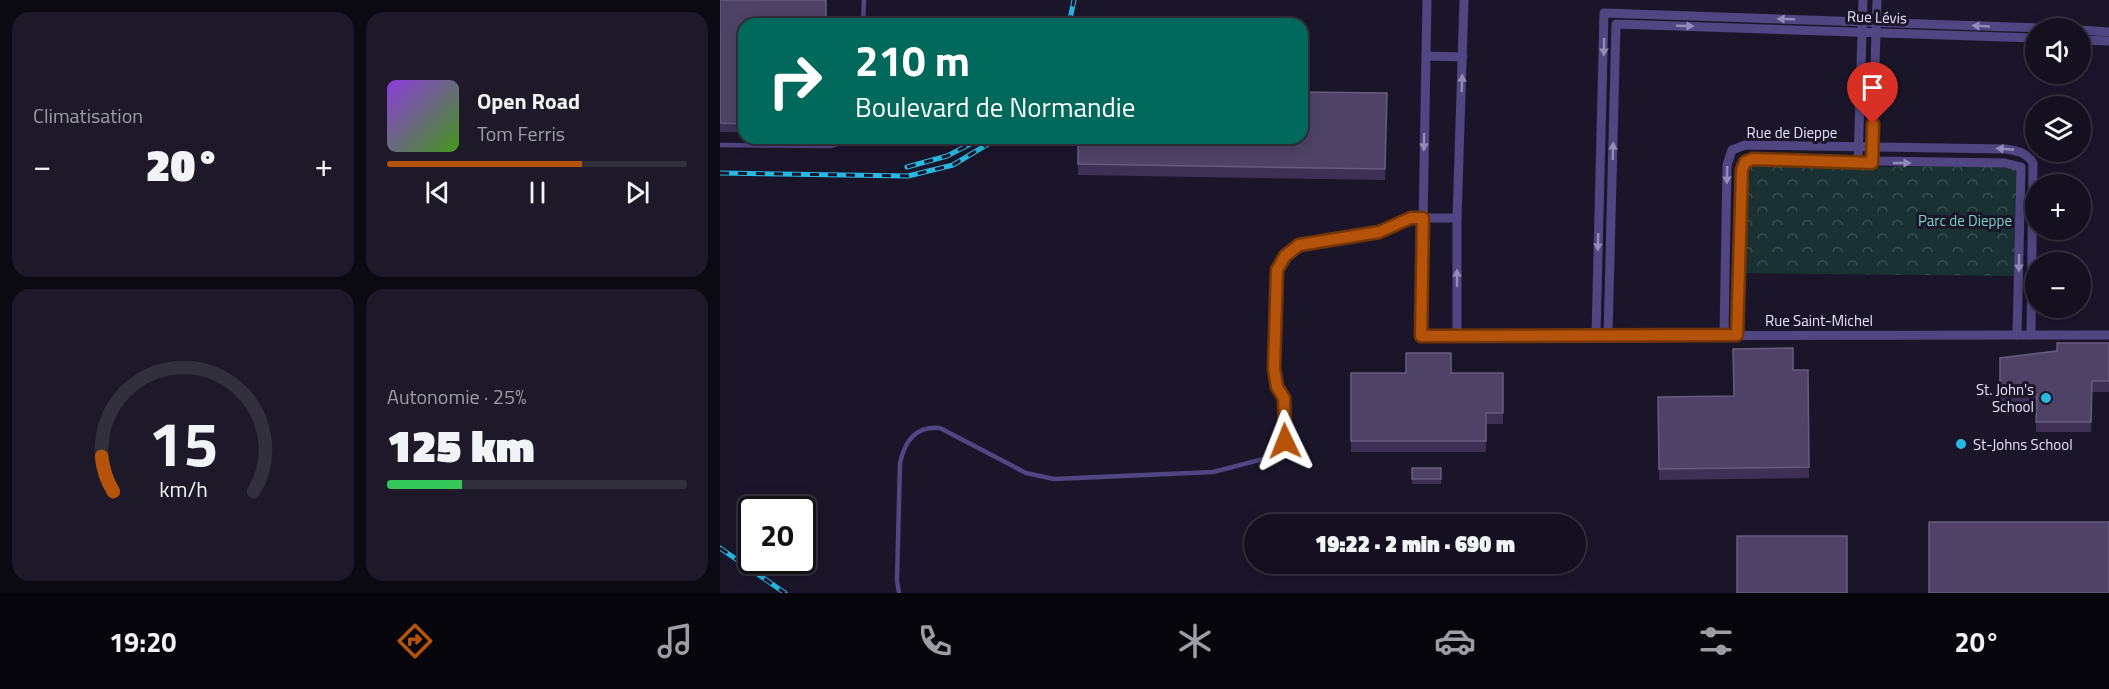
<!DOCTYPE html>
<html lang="fr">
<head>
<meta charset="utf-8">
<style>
	:root { --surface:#141020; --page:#1d1929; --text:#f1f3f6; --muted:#9d9da5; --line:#33303e; --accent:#b45309 }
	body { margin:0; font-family:"Titillium Web",sans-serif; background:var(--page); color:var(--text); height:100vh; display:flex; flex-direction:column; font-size:22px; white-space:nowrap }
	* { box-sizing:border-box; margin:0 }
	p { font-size:20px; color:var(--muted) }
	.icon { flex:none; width:33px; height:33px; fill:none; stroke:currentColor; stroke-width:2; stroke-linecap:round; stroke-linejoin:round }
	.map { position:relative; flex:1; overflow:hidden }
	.drawer { display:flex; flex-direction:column; gap:12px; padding:12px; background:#0b0912; width:720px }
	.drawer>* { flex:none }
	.hud { position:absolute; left:18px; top:18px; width:570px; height:126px; border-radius:18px; box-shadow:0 3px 15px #0003,0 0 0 2px var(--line); background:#00695c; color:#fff; overflow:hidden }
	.fabs { position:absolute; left:1305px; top:18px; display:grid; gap:12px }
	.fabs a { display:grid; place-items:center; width:66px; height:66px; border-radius:50%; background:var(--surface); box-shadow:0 3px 15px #0003,0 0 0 2px var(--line); font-size:30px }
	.speed { position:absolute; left:18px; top:496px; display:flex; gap:12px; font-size:30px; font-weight:700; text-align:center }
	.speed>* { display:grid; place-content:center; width:78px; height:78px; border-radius:50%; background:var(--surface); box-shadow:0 3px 15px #0003,0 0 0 2px var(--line); line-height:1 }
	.speed .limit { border:3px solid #111; border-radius:9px; background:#fff; color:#111 }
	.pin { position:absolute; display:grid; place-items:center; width:51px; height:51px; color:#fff; margin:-62px -26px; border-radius:50% 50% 50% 0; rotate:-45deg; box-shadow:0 0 6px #0007 }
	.pin .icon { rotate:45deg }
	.me { position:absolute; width:66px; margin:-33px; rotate:358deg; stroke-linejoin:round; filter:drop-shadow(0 0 4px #0008) }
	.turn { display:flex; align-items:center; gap:21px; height:126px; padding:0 18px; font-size:27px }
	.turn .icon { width:78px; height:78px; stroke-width:2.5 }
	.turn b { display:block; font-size:42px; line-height:51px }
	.big { font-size:45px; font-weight:800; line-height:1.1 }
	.drawer .tile { flex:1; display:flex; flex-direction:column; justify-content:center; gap:9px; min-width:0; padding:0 21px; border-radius:18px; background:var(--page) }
	.drawer .dial { align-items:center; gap:0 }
	.dial svg { height:156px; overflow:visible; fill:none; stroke:var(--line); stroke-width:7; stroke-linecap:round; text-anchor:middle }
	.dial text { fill:var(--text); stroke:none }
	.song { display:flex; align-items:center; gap:18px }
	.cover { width:72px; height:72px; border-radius:9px; background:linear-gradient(135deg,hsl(270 70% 55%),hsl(100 70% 35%)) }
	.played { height:6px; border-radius:3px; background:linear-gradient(90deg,var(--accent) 65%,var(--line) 65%) }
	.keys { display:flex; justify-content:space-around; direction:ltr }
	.heat { display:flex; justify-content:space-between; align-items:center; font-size:33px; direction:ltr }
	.charge { height:9px; border-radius:4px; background:linear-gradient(90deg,#34c759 25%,var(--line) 0) }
	.drawer .tiles { flex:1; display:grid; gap:12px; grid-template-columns:repeat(2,1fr) }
	.trip { position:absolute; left:524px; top:514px; width:342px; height:60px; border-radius:30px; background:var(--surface); box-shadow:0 3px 15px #0003,0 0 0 2px var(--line); font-weight:800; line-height:60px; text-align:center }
	.menu { display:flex; height:96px; justify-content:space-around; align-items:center; background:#08060d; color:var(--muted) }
	.menu .icon { width:42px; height:42px }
	.menu .on { color:var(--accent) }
	.menu b { font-size:27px; color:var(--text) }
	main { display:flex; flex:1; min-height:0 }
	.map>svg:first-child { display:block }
	.park { fill:url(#park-crowns) }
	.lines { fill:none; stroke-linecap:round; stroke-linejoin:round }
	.service { stroke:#504682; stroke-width:4.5 }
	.minor { stroke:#504682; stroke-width:9 }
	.rail-casing { stroke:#27b9e2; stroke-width:5 }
	.rail { stroke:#1b152a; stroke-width:3; stroke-dasharray:9; stroke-linecap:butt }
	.wall { fill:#3c3055 }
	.building { fill:#4e4366; stroke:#665c7e; stroke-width:1.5 }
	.oneway { fill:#948cb8 }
	.route-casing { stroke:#753606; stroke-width:15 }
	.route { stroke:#b45309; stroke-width:10 }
	.poi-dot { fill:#27b9e2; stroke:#1b152a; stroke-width:2 }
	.labels { text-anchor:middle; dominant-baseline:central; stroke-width:6; stroke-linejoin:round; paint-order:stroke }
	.street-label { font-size:15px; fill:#e7e2fb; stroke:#1b152a }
	.park-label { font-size:15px; fill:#76d3c6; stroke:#1b152a }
	.poi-label { font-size:15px; fill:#e7e2fb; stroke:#1b152a; text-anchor:end }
</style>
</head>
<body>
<main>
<section class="drawer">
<div class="tiles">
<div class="tile"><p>Climatisation</p>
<div class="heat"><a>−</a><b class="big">20°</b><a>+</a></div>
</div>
<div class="tile">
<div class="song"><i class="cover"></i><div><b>Open Road</b><p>Tom Ferris</p></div></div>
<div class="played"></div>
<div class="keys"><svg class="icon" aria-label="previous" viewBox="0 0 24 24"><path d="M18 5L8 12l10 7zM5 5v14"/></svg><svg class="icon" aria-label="pause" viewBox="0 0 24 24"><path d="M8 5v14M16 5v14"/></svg><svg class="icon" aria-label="next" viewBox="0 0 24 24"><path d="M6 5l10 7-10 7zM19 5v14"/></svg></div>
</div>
<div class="tile dial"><svg viewBox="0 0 100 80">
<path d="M14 69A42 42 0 1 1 86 69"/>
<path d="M14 69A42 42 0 0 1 8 51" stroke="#b45309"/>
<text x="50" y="56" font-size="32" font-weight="700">15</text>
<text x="50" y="72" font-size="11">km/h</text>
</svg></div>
<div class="tile"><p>Autonomie · 25%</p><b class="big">125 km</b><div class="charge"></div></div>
</div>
</section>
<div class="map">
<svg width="1389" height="593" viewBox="0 0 1389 593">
	<defs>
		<pattern id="park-crowns" width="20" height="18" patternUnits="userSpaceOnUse" patternTransform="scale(1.5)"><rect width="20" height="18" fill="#193133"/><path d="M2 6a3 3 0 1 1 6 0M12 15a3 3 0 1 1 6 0" fill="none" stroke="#3a4f51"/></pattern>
	</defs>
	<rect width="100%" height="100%" fill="#1b152a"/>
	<!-- park -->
	<polygon class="park" points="1031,164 1154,167 1302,165 1298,276 1020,273"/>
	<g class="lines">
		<!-- service -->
		<g class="service">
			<polyline points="143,24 144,0"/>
			<polyline points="0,145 111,146 135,138"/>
			<path d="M179 593 177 581 180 463C185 441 195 426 220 428L306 473 334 479 493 472 555 456 563 450 565 441 564 398 557 387 554 368 557 270 565 256 579 245 659 232 691 218H702"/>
		</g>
		<!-- minor -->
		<g class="minor">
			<polyline points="707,0 701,336 1389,335"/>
			<polyline points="1360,30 1389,32"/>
			<polyline points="1360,40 1389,41"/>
			<polyline points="706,56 743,57"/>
			<polyline points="1138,163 1143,0"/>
			<polyline points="1152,163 1157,0"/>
			<polyline points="703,218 737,218"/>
			<polyline points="876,335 884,13 1319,28"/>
			<polyline points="888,335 896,24 1316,38"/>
			<path d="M1004 335 1007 165 1012 150 1025 145 1286 149C1298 151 1306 152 1313 163L1311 335"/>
			<polyline points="1017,335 1022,170 1025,162 1033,159 1285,163 1301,167 1297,335"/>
			<polyline points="737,336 737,218 744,0"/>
		</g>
		<defs>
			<g id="rail">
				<polyline points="349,24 354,0"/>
				<polyline points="187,167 227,156 262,138"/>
				<polyline points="0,173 188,176 233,165 278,138"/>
				<polyline points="0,548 65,593"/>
			</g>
		</defs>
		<!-- rail casing -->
		<use href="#rail" class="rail-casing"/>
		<!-- rail -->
		<use href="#rail" class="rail"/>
	</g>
	<!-- wall -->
	<g class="wall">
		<polygon points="0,0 24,24 24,132 0,132"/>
		<polygon points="667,93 665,180 358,175 358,138"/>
		<polygon points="1389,343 1389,392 1372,392 1371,432 1316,432 1316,406 1280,405 1280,358"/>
		<polygon points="1073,370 1088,370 1089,478 939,480 938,397 1014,396"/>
		<polygon points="631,373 783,373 783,424 766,424 766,452 631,452"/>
		<rect x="692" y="468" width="29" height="16"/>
	</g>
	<!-- building -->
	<g class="building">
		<polygon points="0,0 106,0 106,24 24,24 24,124 0,123"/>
		<polygon points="582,92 667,93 665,169 358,164 358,138 582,138"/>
		<polygon points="1337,343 1389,343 1389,381 1372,381 1371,422 1316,422 1317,395 1280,394 1280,358 1337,351"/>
		<polygon points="1073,348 1073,370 1088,370 1089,467 939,469 938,397 1014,396 1013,349"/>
		<polygon points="686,353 731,353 731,373 783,373 783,413 766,413 766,441 631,441 631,373 686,373"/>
		<rect x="692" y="468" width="29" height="11"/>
		<rect x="1209" y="522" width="180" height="71"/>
		<rect x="1017" y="536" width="110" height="57"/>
	</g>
	<!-- one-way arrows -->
	<defs><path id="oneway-solid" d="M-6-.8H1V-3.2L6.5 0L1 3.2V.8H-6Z" transform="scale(1.5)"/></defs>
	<g class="oneway">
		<use href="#oneway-solid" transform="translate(1066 19) rotate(-178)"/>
		<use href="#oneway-solid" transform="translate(965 26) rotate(2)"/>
		<use href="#oneway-solid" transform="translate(1261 26) rotate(-177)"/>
		<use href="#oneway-solid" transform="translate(884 47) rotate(91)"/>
		<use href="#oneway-solid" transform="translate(742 83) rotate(-88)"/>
		<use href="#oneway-solid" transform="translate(704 142) rotate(91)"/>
		<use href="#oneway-solid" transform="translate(1285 149) rotate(-175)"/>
		<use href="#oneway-solid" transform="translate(893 151) rotate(-88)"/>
		<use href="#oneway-solid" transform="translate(1182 163)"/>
		<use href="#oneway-solid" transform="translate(1007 175) rotate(91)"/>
		<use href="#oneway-solid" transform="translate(878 242) rotate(92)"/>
		<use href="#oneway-solid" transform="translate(1299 263) rotate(91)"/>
		<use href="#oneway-solid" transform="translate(737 278) rotate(-90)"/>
	</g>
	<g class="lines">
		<defs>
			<polyline id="route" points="565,441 564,398 557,387 554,368 557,270 565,256 579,245 659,232 691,218 703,218 701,336 1017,335 1022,170 1025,162 1033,159 1152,163 1153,124"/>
		</defs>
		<!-- route casing -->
		<use href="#route" class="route-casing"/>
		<!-- route -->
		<use href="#route" class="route"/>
	</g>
	<!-- markers -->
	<g class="poi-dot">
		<circle cx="1326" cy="398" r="6"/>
		<circle cx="1241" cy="444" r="6"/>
	</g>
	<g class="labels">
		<!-- street labels -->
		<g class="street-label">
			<text transform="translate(1157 17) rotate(2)">Rue Lévis</text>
			<text x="1072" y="132">Rue de Dieppe</text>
			<text x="1099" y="320">Rue Saint-Michel</text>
		</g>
		<!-- park labels -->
		<g class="park-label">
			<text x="1245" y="220">Parc de Dieppe</text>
		</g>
		<!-- poi labels -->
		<g class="poi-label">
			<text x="1314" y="389">St. John's<tspan x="1314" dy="17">School</tspan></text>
			<text x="1253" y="444" text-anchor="start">St-Johns School</text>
		</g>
	</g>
</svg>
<div class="fabs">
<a><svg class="icon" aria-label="sound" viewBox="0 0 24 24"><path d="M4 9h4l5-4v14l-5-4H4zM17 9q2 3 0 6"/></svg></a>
<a><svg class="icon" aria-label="layers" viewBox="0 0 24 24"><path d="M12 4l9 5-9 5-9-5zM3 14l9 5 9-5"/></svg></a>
<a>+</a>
<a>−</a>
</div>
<div class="speed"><div class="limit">20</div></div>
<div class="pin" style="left:1153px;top:124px;background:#d93025"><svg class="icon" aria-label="arrive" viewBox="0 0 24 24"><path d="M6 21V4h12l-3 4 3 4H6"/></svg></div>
<svg class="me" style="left:565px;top:441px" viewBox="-20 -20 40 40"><path d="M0-17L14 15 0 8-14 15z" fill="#b45309" stroke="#fff" stroke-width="4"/></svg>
<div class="trip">19:22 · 2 min · 690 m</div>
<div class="hud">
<div class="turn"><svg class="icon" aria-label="right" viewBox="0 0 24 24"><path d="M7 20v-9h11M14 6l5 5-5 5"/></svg><div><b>210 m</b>Boulevard de Normandie</div></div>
</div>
</div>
</main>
<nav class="menu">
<b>19:20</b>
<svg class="icon on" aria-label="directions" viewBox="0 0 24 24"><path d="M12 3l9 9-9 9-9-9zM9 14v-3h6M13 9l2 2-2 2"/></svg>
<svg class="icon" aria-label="music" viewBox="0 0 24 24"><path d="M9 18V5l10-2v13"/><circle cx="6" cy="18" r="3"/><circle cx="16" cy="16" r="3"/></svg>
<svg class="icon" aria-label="phone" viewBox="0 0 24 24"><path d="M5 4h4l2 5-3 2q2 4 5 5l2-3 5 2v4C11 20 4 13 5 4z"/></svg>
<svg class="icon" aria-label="climate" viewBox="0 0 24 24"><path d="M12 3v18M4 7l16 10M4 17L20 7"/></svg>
<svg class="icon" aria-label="car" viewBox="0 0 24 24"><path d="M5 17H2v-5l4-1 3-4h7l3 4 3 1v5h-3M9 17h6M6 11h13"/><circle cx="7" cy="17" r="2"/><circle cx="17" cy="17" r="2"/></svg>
<svg class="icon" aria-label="filters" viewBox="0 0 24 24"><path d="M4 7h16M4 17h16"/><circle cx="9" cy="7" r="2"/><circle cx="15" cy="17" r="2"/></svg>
<b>20°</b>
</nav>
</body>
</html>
